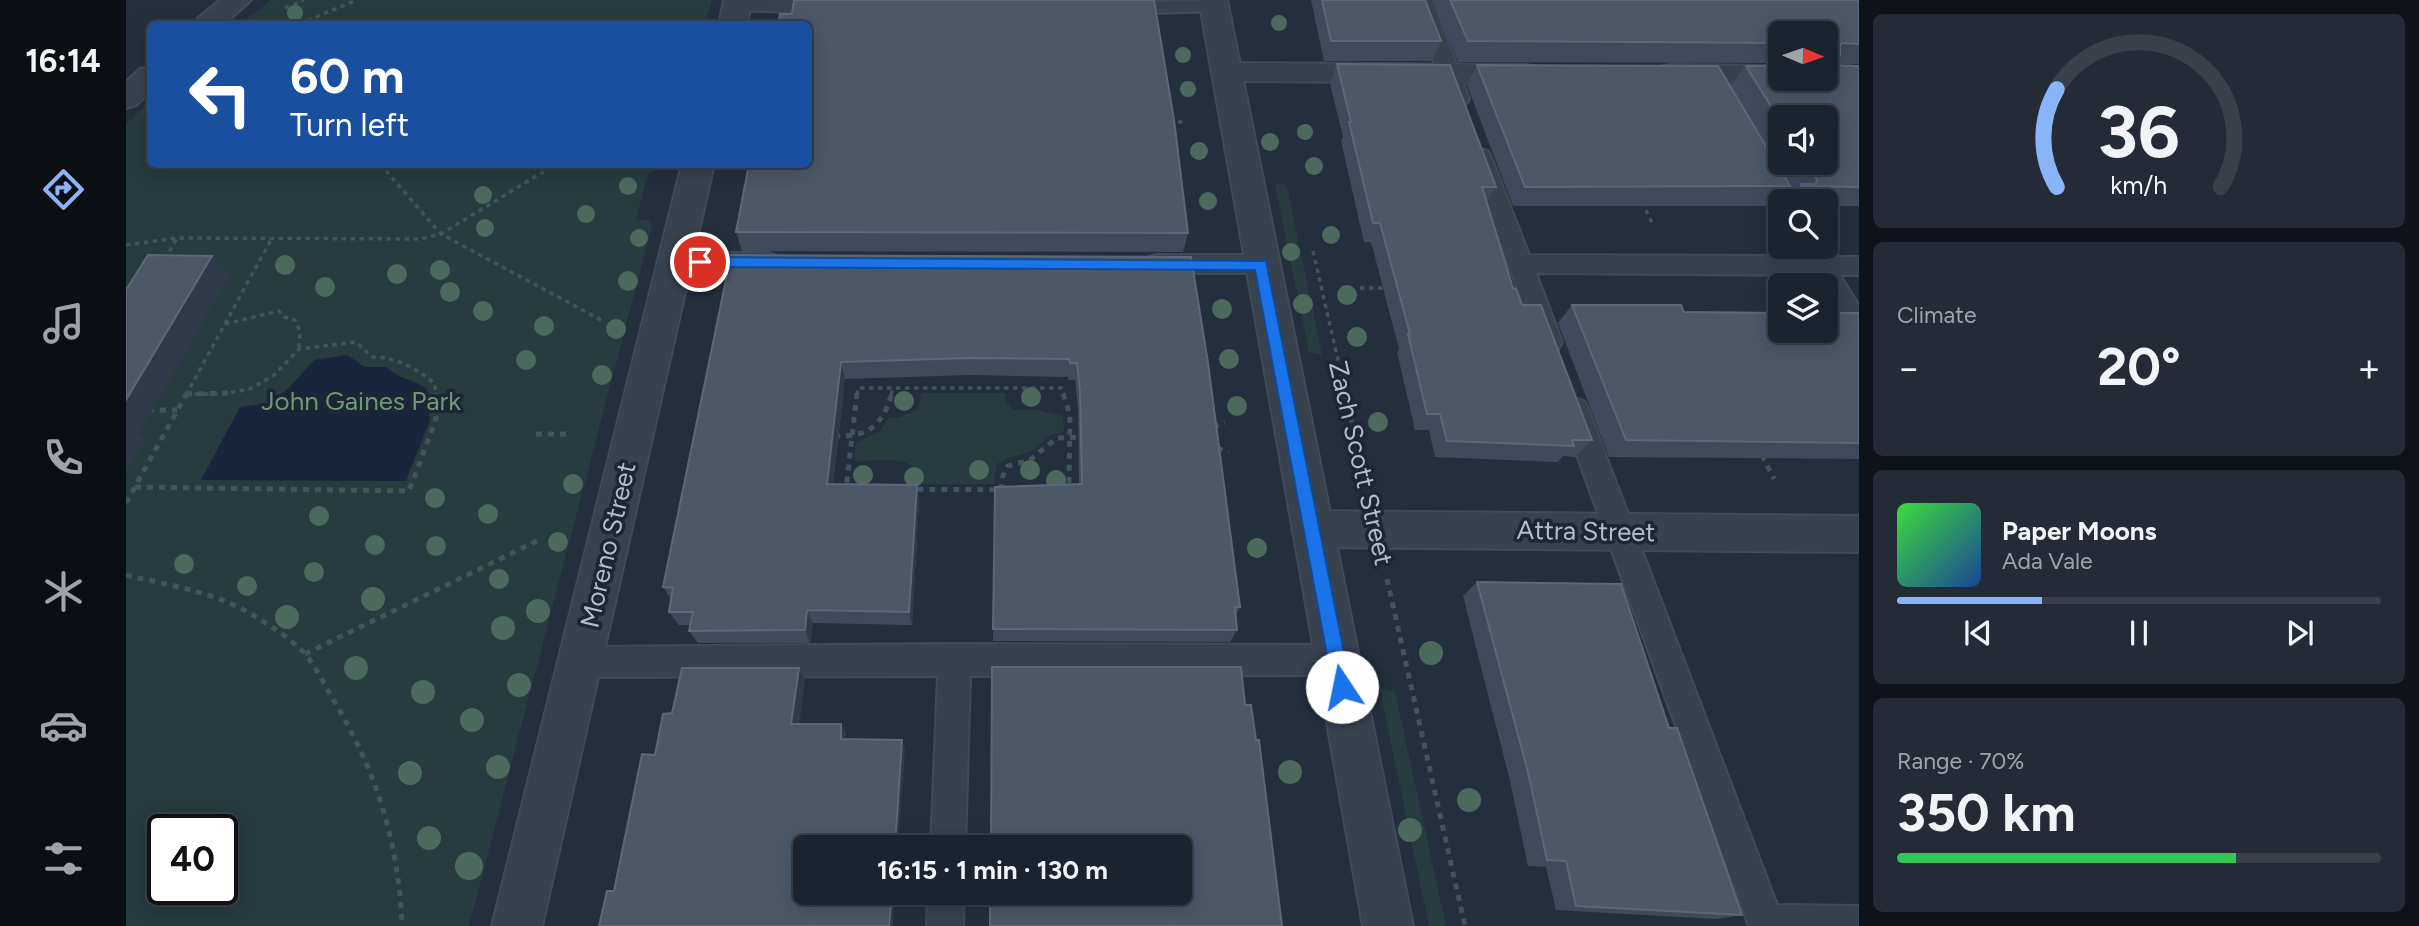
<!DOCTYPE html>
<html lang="en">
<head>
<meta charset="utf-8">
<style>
	:root { --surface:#1b232e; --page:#242b36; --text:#f1f3f6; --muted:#a0a4aa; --line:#39404a; --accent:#8ab4f8 }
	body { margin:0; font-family:Figtree,sans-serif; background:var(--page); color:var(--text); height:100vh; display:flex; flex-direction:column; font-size:26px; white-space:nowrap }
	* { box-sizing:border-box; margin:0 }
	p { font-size:23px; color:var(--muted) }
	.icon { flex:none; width:38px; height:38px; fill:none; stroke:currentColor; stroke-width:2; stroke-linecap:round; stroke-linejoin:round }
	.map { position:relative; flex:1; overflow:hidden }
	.side { display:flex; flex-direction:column; gap:14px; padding:14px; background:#0f1319; width:560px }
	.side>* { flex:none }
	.guide { position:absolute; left:21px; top:21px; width:665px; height:147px; border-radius:10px; box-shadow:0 4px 18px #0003,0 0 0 2px var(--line); background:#1a4fa0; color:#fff; overflow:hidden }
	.needle { width:46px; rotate:92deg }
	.tools { position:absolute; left:1642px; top:21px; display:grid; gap:14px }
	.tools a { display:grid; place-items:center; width:70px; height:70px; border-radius:10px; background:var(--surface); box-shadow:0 4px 18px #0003,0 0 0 2px var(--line); font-size:35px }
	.speed { position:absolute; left:21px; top:814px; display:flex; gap:14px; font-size:35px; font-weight:700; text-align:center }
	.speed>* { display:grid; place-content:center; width:91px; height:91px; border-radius:50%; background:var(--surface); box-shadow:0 4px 18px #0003,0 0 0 2px var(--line); line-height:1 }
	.speed .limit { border:4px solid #111; border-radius:10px; background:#fff; color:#111 }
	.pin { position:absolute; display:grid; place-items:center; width:60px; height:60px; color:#fff; margin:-30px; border:4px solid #fff; border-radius:50%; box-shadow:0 2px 7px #0007 }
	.me { position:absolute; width:77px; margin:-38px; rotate:349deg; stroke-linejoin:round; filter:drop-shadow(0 0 5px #0008) }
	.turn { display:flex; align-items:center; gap:24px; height:147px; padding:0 28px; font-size:32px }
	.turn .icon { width:91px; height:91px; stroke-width:2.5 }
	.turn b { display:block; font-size:49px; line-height:60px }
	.big { font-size:52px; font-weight:700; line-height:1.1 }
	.side .tile { flex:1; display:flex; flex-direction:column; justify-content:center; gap:10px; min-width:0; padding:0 24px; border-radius:10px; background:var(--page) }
	.side .dial { align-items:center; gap:0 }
	.dial svg { height:182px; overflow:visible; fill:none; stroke:var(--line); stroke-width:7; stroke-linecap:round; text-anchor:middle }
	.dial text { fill:var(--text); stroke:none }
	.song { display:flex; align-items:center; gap:21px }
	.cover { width:84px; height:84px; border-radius:10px; background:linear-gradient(135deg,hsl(120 70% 55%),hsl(220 70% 35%)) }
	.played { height:7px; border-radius:4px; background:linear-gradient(90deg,var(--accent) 30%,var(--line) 30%) }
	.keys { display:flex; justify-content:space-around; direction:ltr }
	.heat { display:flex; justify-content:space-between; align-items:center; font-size:38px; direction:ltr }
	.charge { height:10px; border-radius:5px; background:linear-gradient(90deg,#34c759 70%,var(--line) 0) }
	.trip { position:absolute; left:667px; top:835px; width:399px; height:70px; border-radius:10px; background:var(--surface); box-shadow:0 4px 18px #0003,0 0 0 2px var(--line); font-weight:700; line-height:70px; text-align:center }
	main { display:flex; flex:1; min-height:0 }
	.tab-bar { display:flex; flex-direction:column; width:126px; justify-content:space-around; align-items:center; background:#0b0e12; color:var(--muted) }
	.tab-bar .icon { width:49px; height:49px }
	.tab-bar .on { color:var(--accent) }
	.tab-bar b { font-size:32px; color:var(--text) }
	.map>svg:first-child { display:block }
	.green { fill:#263c3f; fill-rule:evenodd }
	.water { fill:#17263c }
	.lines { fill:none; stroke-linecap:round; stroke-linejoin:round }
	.service-casing { stroke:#414a57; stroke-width:4 }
	.minor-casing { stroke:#414a57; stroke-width:4 }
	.tertiary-casing { stroke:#414a57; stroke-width:4 }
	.path-far1 { stroke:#3f5557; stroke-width:3.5; stroke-dasharray:4.5 4.5; stroke-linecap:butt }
	.path { stroke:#3f5557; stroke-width:5; stroke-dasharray:6 6; stroke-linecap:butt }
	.service { fill:#38414e; fill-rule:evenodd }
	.minor { fill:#38414e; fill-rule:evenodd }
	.tertiary { fill:#38414e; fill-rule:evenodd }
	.tree { fill:#4b6a5d }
	.wall { fill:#3f4b5c; fill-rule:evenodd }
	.shaded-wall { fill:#2f3b4b }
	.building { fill:#4b5868; stroke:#5c6777; stroke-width:2 }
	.route { fill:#1a73e8; stroke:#114b97; stroke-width:2 }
	.labels { text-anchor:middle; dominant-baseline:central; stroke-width:7; stroke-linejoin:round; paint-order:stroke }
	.park-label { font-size:26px; fill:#6b9a76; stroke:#1d2633 }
	.street-label { font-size:26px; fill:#b4bcc9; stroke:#1d2633 }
</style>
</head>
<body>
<main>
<nav class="tab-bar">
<b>16:14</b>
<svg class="icon on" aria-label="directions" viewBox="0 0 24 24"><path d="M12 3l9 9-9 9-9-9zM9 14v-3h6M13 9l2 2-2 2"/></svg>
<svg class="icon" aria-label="music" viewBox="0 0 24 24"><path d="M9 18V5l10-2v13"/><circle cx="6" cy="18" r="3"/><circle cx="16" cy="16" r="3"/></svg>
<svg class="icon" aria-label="phone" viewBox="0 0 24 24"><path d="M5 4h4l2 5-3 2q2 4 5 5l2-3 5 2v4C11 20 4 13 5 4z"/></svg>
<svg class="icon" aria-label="climate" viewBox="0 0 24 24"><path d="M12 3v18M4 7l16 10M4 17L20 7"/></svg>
<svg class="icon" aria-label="car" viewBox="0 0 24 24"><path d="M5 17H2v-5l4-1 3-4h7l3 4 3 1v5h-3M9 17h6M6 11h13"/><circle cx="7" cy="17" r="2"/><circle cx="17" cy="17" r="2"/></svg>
<svg class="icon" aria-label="filters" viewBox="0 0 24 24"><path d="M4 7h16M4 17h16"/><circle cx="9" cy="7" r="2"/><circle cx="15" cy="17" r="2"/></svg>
</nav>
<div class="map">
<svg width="1733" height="926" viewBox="0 0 1733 926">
	<rect width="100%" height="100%" fill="#242f3e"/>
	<!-- green -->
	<g class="green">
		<polygon points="144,0 586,0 579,24 109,24 131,12"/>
		<path d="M24 101V164L542 165 522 174 510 220H522L526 226 343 926H0V124ZM37 830H96V889H37Z"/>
		<polygon points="1159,184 1161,186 1196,355 1183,352 1149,185"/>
		<path d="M796 393H879V400L888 410H912L937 416 938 432C919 434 922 439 908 449 897 457 881 455 870 465L868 484H797C788 450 754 462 728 461L730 443 754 431 763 418H772L791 410Z"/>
		<polygon points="1256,688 1269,692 1320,926 1303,926 1254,691"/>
	</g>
	<!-- water -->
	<path class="water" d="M221 355 239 367H260C271 378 288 380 301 389L304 420 280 481 75 480 114 407 144 403 164 387 188 360Z"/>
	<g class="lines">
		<defs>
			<g id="service">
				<polygon points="611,0 706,1 713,3 716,7 713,11 706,13 604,10 601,6 604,2"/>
				<polygon points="1286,0 1306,0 1343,99 1340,104 1324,104 1321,99"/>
				<polygon points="1088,1 1095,3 1098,7 1095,11 992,14 985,12 982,8 985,4 992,2"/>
				<polygon points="1354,149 1362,151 1365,157 1403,255 1678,256 1676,252 1679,247 1697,247 1703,257 1733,257 1733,275 1714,275 1733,306 1733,338 1724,335 1699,293 1699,285 1695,285 1689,275 1410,273 1436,342 1432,349 1423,352 1414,349 1343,157 1346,151"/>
				<polygon points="549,253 642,253 651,256 654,262 651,268 642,271 549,271 540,268 537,262 540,256"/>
				<polygon points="1030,255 1135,255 1144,258 1147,264 1144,270 1135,273 1030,273 1021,270 1018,264 1021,258"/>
				<polygon points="1448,398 1458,401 1462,409 1651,905 1733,906 1733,926 1623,926 1434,409 1438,401"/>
				<polygon points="829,644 1211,645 1222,649 1227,660 1222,671 1211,675 844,676 839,847 805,847 812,676 454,677 443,673 438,662 443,651 454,647"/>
				<polygon points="802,892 838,892 837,926 801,926"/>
			</g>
			<g id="minor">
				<polygon points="94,0 125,0 98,24 68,24 72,18"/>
				<polygon points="598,0 626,0 621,24 593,24"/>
				<polygon points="1100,63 1400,65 1410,67 1415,74 1410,81 1400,83 1100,81 1090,79 1085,72 1090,65"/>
				<polygon points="1544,65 1654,66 1654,79 1666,79 1654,84 1544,83 1534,81 1529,74 1534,67"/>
				<polygon points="24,67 24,92 10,105 0,108 0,82 14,69"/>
				<polygon points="556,164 588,164 416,926 366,926"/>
				<polygon points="1186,511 1733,516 1733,552 1186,547 1172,542 1166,529 1172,516"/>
			</g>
			<polygon id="tertiary" points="1073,0 1101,0 1287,926 1237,926"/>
		</defs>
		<!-- service casing -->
		<use href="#service" class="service-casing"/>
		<!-- minor casing -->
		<use href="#minor" class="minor-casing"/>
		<!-- tertiary casing -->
		<use href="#tertiary" class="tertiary-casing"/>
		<!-- path-far1 -->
		<g class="path-far1">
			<polyline points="159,8 178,0"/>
			<polyline points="173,24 231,0"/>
			<polyline points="1043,122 1057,122"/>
			<polyline points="254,164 315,234 475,320"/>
			<polyline points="1516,202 1527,225"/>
			<polyline points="0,245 51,238 294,239 315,234 430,164"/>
			<polyline points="1187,251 1220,395"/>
			<polyline points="39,259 51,238"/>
			<polyline points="1234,288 1261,288"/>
			<polyline points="99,324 153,311 158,317 169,320 174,332 173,349"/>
			<path d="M60 394H97L124 389 147 376 173 349 230 342 246 357C269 357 291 368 309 384V395"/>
			<polyline points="60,395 146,238"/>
			<polyline points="731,395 732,388 936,388 938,395"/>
			<polyline points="765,395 767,388"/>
		</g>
		<!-- path -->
		<g class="path">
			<polyline points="731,393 720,489 939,490 943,483 944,415 937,393"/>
			<polyline points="1219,393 1239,481"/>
			<polyline points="60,394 105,393"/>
			<polyline points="22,410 51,410"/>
			<polyline points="1087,427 1099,423"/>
			<polyline points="410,434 444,434"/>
			<path d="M708 436C742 437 756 427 766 393"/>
			<polyline points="1091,448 1103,452"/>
			<polyline points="1636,455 1648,479"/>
			<polyline points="9,487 283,491 310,419 309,393"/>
			<polyline points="875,490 876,478 882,466 904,460 931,438 957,437"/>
			<polyline points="0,503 61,393"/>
			<path d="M0 575C42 585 89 592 127 615 145 626 164 638 178 653 190 666 198 684 207 699 250 770 273 843 276 926"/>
			<polyline points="1261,579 1339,926"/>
			<polyline points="179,654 415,539"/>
		</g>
		<!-- service -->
		<use href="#service" class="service"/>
		<!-- minor -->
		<use href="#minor" class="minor"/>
		<!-- tertiary -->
		<use href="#tertiary" class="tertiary"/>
	</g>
	<!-- trees -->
	<g class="tree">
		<circle cx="169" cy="13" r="8"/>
		<circle cx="1153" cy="23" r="8"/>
		<circle cx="1057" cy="55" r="8"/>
		<circle cx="1062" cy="89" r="8"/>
		<circle cx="1179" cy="132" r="8"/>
		<circle cx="1144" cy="142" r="9"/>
		<circle cx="1073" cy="151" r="9"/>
		<circle cx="1188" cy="166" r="9"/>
		<circle cx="502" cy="186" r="9"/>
		<circle cx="357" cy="195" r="9"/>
		<circle cx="1082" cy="201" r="9"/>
		<circle cx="460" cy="214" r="9"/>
		<circle cx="359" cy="228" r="9"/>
		<circle cx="1205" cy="235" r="9"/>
		<circle cx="513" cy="238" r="9"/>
		<circle cx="1165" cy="252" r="9"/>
		<circle cx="159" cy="265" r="10"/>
		<circle cx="314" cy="270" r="10"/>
		<circle cx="271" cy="274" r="10"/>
		<circle cx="502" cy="281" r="10"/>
		<circle cx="199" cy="287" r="10"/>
		<circle cx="324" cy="292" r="10"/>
		<circle cx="1221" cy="295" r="10"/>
		<circle cx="1177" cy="304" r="10"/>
		<circle cx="1096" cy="309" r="10"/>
		<circle cx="357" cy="311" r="10"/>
		<circle cx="418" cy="326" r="10"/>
		<circle cx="490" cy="329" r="10"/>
		<circle cx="1231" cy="337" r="10"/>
		<circle cx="1103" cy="359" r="10"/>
		<circle cx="400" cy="360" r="10"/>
		<circle cx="476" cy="375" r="10"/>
		<circle cx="905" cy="397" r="10"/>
		<circle cx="778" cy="401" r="10"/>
		<circle cx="1111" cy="406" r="10"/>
		<circle cx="1252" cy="422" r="10"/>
		<circle cx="853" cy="470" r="10"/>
		<circle cx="904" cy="470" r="10"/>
		<circle cx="737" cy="475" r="10"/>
		<circle cx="788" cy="477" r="10"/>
		<circle cx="930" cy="480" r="10"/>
		<circle cx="447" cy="484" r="10"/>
		<circle cx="309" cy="498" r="10"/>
		<circle cx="362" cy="514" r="10"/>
		<circle cx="193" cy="516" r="10"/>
		<circle cx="432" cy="542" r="10"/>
		<circle cx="249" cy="545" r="10"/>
		<circle cx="310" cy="546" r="10"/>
		<circle cx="1131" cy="548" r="10"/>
		<circle cx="58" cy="564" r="10"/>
		<circle cx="188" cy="572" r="10"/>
		<circle cx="373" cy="579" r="10"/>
		<circle cx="121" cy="586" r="10"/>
		<circle cx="247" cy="599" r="12"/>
		<circle cx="412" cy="611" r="12"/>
		<circle cx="161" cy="617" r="12"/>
		<circle cx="377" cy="628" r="12"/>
		<circle cx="1305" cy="653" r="12"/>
		<circle cx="230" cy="668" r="12"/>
		<circle cx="393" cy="685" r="12"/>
		<circle cx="297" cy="692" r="12"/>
		<circle cx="346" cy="720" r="12"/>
		<circle cx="372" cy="767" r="12"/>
		<circle cx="1164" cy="772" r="12"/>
		<circle cx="284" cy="773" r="12"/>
		<circle cx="1343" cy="800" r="12"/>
		<circle cx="1284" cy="830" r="12"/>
		<circle cx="303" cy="838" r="12"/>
		<circle cx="343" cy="866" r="14"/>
	</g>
	<!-- wall -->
	<g class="wall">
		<polygon points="1185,0 1299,0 1315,41 1306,61 1198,61"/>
		<path d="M1307 0H1733V64H1707V65L1733 66V206H1699V201H1659L1668 192 1664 186 1646 206H1387L1341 85 1351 65 1604 86 1620 66 1699 79V33H1654V63L1332 62ZM1654 117 1699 163H1654Z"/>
		<polygon points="1211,64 1370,187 1361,202 1387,288 1466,440 1449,457 1437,456 1432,462 1309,457 1303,430 1289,430 1271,352 1273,349 1245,242 1238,242 1215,141 1217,137 1204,84"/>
		<polygon points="610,232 1062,233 1057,252 616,251"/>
		<polygon points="605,255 1065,257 1114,607 1110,615 1111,630 1104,642 867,641 869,487 953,484 952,408 949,380 942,380 942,377 843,375 719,379 707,484 791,485 793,500 786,625 687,623 684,643 572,643 563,631 565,625 553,625 543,612 545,599 537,587"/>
		<polygon points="1446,305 1558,312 1733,313 1733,459 1483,457 1432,323"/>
		<polygon points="1351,582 1543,728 1616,915 1590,919 1430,910 1420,867 1402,866 1384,781 1337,596"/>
	</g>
	<!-- shaded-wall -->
	<g class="shaded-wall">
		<polygon points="1714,56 1699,73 1699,61 1703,58"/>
		<polygon points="86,256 104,275 13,434 20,439 0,473 0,400"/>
		<polygon points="715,362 719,379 705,499 701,484"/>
		<polygon points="791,485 793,500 786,625 783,612"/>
		<polygon points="681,610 687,623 684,643 679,630"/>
		<polygon points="673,668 679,679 672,734 665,724"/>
		<polygon points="715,724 720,734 720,749 715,739"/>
		<polygon points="776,740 779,749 772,847 769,847"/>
		<polygon points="766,892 769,892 767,926 763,926"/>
	</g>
	<!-- building -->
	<g class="building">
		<polygon points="668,0 1028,0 1048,120 1062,233 610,232 623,164 682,164 682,24 652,24 654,14 666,14"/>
		<polygon points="1196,0 1299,0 1315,41 1205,41"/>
		<polygon points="1324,0 1733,0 1733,44 1716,43 1714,46 1714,56 1702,59 1706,65 1733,66 1733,187 1675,186 1675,184 1690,184 1691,180 1680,163 1699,163 1699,117 1654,117 1654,121 1620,66 1654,66 1654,79 1699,79 1699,33 1654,33 1654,43 1342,41"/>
		<polygon points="1211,64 1324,65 1370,187 1356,187 1387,288 1390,289 1396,305 1415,305 1466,440 1446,440 1448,446 1321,441 1314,414 1301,414 1282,334 1284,334 1254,223 1247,223 1223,122 1225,122"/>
		<polygon points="1351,65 1592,66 1664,186 1399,187"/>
		<polygon points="22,255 86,256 0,400 0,290"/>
		<polygon points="605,255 1065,257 1082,363 1114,607 1109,607 1111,630 867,629 869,487 956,484 954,391 951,363 944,363 943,359 843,358 715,362 701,484 791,485 783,612 681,610 679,630 563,631 567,612 543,612 547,588 537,587"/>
		<polygon points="1446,305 1555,305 1558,312 1654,313 1654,331 1699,331 1699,313 1733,313 1733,443 1500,440"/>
		<polygon points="1351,582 1495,584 1543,728 1551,728 1616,915 1450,906 1440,861 1421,860 1402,772"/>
		<polygon points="866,667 1115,667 1119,705 1125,705 1130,740 1133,740 1156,926 864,926 864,892 1054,892 1054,847 865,847"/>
		<polygon points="556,668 673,668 665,724 715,724 715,739 776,740 769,847 679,847 679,892 766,892 763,926 473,926 481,891 488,891 516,754 529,755 537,714 546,713"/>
	</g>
	<!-- route -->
	<polygon class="route" points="574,257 1140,261 1225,687 1222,693 1216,696 1209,693 1207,687 1129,270 574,267 567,262"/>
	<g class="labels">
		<!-- park labels -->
		<g class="park-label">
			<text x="235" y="401">John Gaines Park</text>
		</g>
		<!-- street labels -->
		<g class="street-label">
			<text transform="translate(1235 463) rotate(77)">Zach Scott Street</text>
			<text transform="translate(1460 531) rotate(1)">Attra Street</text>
			<text transform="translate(482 545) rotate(-77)">Moreno Street</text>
		</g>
	</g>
</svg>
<div class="tools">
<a><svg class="needle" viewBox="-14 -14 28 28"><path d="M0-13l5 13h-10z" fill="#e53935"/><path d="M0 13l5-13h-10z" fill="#a0a4aa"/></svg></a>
<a><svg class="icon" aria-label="sound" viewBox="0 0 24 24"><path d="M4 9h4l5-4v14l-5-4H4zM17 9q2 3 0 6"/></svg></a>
<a><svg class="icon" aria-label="search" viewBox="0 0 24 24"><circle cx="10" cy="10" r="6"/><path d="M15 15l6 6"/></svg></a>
<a><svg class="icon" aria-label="layers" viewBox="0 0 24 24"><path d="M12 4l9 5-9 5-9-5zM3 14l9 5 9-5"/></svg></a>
</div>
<div class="speed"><div class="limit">40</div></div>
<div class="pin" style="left:574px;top:262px;background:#d93025"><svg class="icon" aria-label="arrive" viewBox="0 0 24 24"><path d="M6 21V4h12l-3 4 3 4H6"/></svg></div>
<svg class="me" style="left:1216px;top:687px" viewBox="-20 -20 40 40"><circle r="19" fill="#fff"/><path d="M0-13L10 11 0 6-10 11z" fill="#1a73e8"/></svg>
<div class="trip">16:15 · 1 min · 130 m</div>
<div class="guide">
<div class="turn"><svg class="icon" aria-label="left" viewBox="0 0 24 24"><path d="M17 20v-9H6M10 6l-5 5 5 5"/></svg><div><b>60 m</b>Turn left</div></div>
</div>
</div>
<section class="side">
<div class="tile dial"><svg viewBox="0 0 100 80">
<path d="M14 69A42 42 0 1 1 86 69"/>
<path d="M14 69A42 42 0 0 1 14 26" stroke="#8ab4f8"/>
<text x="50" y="56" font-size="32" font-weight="700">36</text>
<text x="50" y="72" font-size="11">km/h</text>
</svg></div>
<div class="tile"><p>Climate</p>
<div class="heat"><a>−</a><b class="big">20°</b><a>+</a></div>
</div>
<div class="tile">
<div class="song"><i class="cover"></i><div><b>Paper Moons</b><p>Ada Vale</p></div></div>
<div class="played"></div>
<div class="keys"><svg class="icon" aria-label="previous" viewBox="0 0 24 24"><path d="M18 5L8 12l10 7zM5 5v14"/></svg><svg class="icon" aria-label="pause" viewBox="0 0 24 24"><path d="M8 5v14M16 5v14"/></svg><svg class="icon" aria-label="next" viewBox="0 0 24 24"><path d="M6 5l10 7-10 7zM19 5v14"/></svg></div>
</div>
<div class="tile"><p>Range · 70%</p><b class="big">350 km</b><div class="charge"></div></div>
</section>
</main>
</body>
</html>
